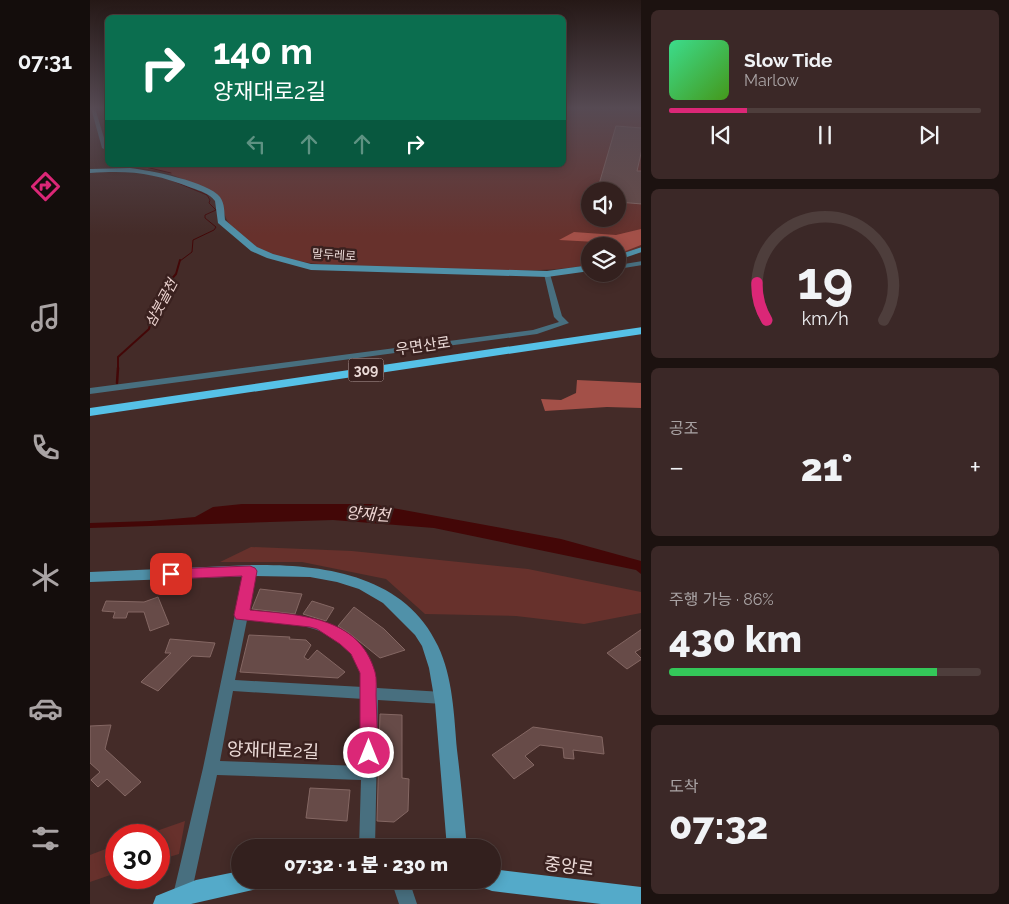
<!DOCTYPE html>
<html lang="ko">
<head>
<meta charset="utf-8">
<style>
	:root { --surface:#33201e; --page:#3b2827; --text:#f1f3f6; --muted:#a9a3a4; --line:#4e3e3c; --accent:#db2777 }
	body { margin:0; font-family:Raleway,"Noto Sans KR",sans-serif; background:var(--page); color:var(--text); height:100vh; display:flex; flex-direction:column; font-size:19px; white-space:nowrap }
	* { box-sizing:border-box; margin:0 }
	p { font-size:16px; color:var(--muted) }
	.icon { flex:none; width:28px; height:28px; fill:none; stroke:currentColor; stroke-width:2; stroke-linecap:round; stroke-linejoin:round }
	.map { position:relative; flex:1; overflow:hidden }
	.sheet { display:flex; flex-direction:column; gap:10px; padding:10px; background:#1c1210; width:368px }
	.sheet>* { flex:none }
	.hud { position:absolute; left:15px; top:15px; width:461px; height:152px; border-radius:8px; box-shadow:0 2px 12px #0003,0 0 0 1px var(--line); background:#0b6e4f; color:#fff; overflow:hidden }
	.fabs { position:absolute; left:491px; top:182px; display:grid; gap:10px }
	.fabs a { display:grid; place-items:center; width:45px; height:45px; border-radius:50%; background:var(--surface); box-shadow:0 2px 12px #0003,0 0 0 1px var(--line); font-size:25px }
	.speed { position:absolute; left:15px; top:824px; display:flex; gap:10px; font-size:25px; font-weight:700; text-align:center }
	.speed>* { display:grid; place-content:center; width:65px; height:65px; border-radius:50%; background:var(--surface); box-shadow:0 2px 12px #0003,0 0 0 1px var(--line); line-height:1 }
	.speed .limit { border:8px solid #d22; background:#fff; color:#111 }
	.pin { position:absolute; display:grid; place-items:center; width:42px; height:42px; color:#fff; margin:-21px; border-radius:10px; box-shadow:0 2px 8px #0006 }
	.me { position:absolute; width:55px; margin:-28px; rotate:0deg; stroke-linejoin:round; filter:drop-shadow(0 0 4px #0008) }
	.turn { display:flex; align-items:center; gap:18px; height:105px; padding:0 25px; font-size:22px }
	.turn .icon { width:65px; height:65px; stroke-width:2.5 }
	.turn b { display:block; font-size:35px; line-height:42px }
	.lanes { display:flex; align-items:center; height:48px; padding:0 25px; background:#0003; justify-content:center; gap:25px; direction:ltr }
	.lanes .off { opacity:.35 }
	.big { font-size:38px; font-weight:800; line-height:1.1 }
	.sheet .card { flex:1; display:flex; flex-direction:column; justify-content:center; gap:8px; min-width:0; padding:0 18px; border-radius:8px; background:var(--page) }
	.sheet .dial { align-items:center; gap:0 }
	.dial svg { height:130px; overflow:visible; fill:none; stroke:var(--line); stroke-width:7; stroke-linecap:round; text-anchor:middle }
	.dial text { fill:var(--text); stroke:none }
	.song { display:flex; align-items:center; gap:15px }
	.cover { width:60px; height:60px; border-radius:8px; background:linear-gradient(135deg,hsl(150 70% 55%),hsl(100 70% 35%)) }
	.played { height:5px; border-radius:2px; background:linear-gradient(90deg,var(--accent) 25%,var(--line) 25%) }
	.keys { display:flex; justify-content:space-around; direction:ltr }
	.heat { display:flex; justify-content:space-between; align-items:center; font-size:28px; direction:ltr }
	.charge { height:8px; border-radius:4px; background:linear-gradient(90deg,#34c759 86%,var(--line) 0) }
	.trip { position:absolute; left:141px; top:839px; width:270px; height:50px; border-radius:25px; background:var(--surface); box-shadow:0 2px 12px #0003,0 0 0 1px var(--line); font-weight:800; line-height:50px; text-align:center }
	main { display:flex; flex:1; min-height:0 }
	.menu { display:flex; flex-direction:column; width:90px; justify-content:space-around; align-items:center; background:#140d0c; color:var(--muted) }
	.menu .icon { width:35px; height:35px }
	.menu .current { color:var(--accent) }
	.menu b { font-size:22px; color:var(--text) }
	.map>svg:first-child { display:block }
	.green { fill:#67312c; fill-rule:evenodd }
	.forest { fill:#a35048 }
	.water { fill:#430707 }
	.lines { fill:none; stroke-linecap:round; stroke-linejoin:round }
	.stream-far2 { stroke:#430707; stroke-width:1 }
	.stream-far1 { stroke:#430707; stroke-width:2 }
	.stream { stroke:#430707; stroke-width:2.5 }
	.building { fill:#674b48; stroke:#846763 }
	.street { fill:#486f7f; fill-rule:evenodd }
	.secondary { fill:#5091a9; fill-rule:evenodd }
	.primary { fill:#54aac9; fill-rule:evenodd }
	.highway { fill:#56c1e7; fill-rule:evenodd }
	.route { fill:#db2777; stroke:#8e194d }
	.labels { text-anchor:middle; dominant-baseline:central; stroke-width:5; stroke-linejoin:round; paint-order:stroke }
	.far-street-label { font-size:12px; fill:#ebdad7; stroke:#3a211f }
	.far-water-label { font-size:14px; font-style:italic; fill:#eed5d2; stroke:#3a211f }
	.shield { fill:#3a211f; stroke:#b6a2a0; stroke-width:1 }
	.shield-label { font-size:14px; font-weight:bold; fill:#ebdad7 }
	.street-label { font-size:15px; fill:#ebdad7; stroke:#3a211f }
	.water-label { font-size:16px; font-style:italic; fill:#eed5d2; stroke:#3a211f }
	.near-street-label { font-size:18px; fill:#ebdad7; stroke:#3a211f }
</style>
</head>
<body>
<main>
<nav class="menu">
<b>07:31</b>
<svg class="icon current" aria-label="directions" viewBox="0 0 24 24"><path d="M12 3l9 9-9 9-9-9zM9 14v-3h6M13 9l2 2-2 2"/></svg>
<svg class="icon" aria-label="music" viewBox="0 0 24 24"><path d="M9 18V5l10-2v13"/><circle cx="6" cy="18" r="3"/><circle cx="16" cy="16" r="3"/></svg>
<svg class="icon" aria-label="phone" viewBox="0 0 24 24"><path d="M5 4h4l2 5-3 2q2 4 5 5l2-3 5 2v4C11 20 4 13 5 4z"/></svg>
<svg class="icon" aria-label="climate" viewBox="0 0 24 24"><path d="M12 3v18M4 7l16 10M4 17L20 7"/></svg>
<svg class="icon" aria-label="car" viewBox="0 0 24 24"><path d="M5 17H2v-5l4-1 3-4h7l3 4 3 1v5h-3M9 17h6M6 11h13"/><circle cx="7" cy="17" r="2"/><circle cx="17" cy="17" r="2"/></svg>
<svg class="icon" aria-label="filters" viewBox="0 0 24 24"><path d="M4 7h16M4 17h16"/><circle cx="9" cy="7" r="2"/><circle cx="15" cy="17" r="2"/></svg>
</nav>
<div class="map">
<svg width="552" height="904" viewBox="0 0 552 904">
	<rect width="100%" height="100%" fill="#442b28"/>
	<!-- green -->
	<g class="green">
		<path d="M474 108H551V247L528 256V246H500V265C445 274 389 270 334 268 285 267 200 271 159 243 152 238 139 226 136 218 131 207 133 200 124 192L73 171 32 166 474 165ZM500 191H528V219H500Z"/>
		<polygon points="161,547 262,551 438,569 551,592 551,613 494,624 426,616 335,614 296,579 212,562 130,562"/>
		<polygon points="95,821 89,854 69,860 69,835 55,835"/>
		<polygon points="26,845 26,873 0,882 0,855"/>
	</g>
	<!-- forest -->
	<g class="forest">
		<polygon points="551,229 551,245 528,254 528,246 525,246 525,243 469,240 484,232 526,235"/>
		<polygon points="487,380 551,383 551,408 517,407 455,411 451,399 471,400 486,393"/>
	</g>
	<!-- water -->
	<polygon class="water" points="152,504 281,504 471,539 551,561 551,574 546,570 344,528 243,520 0,528 0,523 60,521 105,517 123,507"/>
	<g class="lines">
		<!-- stream-far2 -->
		<g class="stream-far2">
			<polyline points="47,165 81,173"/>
			<polyline points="81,180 117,195 120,200 119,203 126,210 115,215 115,218 126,227 124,230 103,240 102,252 90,261"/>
		</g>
		<!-- stream-far1 -->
		<polyline class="stream-far1" points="28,369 28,357 59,329 61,320 73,304 79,282 86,274 90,260"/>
		<!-- stream -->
		<polyline class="stream" points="27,383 28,368"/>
	</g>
	<!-- building -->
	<g class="building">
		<polygon points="526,126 552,128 552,149 547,171 552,171 552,204 528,202 528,191 507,191"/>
		<polygon points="170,589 212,594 205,614 162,609"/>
		<polygon points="68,597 79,624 60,631 54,612 38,612 36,618 23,618 25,612 12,611 16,601 54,602"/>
		<polygon points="222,601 244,608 236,621 213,614"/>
		<polygon points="264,607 294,629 315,650 290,658 259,633 248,626"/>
		<polygon points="552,629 552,648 545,652 552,659 537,669 517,653"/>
		<polygon points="159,635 200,637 199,639 216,640 221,645 214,657 218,660 227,650 255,672 248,678 150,672"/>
		<polygon points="80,639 125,643 120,657 102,656 68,691 51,682 81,653 75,653"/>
		<polygon points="290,714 312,715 312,778 319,779 318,811 304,822 287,821"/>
		<polygon points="21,725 15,749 51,782 35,796 17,779 8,787 1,780 10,772 0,763 0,726"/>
		<polygon points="443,727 512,737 514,754 483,750 484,759 474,758 473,748 450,745 435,756 444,765 424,779 402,755"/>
		<polygon points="220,788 260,790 257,821 216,818"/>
	</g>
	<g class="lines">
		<!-- street -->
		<g class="street">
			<polygon points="1,108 5,108 18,151 12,148"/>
			<polygon points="552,261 552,265 528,269 528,265"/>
			<polygon points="457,272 460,274 472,316 479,323 447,334 0,394 0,388 443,330 469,322 464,317 454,274"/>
			<path d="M160 567 164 568 166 571 158 611C213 614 281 619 287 688L353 692 358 694 360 698 358 702 353 704 288 700 285 848H269L271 780 127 775 101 895 98 901 92 904 86 901 83 895 113 768 154 571 156 568ZM157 620C205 623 268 625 273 687L145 680ZM143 691 274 699 271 766 130 761Z"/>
			<polygon points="301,880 319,880 327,904 309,904"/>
		</g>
		<!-- secondary -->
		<g class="secondary">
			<path d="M40 168C59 170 119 182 130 197 135 204 134 212 135 220L167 247 183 254 221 264 457 271 500 265V271L457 277 221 270 177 258 161 251 128 223 125 201C119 193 110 191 102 188 64 173 41 170 0 173V169Z"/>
			<polygon points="552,247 552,252 528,260 528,255"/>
			<path d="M162 565C231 564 315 574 348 646 363 678 364 715 367 750 371 782 374 815 377 848H357L345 703 339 668 332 646 325 635 293 603 269 589 247 582 220 577 162 576 0 582V572Z"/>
		</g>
		<!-- primary -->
		<g class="primary">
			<polygon points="402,869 552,887 552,904 511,904 402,891 394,888 391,880 402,880"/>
			<polygon points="150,871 150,880 174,880 171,888 101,904 63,904 66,896 106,880"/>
		</g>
		<!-- highway -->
		<polygon class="highway" points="552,327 552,334 0,416 0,408"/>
	</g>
	<!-- sky -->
	<linearGradient id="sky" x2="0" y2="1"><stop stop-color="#251816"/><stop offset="0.46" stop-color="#564a53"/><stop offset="1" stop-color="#564a53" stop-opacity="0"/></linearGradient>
	<rect width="552" height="235" fill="url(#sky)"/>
	<!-- route -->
	<path class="route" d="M160 566 165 568 167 571 160 610C207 615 269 615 285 672 287 679 286 688 286 695 287 714 287 734 288 753L285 758 279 761 273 758 270 753V673L261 654 250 644 227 629 220 627 146 619 144 615 152 576 81 579 77 577 75 574 77 570 81 569Z"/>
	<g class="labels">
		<!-- far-street labels -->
		<g class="far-street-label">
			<text transform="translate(244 255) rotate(4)">말두레로</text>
		</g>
		<!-- far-water labels -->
		<g class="far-water-label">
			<text transform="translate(71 303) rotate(-62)">삼붓골천</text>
		</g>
		<!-- shield labels -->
		<rect class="shield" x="258.5" y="358.5" width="35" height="23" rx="4"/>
		<g class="shield-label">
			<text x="276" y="370">309</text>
		</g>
		<!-- street labels -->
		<g class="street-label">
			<text transform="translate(333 346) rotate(-8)">우면산로</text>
		</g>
		<!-- water labels -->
		<g class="water-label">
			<text transform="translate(278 514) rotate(4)">양재천</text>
		</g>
		<!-- near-street labels -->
		<g class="near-street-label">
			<text transform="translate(183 750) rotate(2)">양재대로2길</text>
			<text transform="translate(479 866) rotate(7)">중앙로</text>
		</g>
	</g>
</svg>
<div class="fabs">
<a><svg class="icon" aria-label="sound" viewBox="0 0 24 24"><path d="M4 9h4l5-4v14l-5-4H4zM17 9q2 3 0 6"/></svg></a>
<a><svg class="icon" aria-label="layers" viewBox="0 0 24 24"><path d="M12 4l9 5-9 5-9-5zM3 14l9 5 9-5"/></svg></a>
</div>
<div class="speed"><div class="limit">30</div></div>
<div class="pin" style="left:81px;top:574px;background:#d93025"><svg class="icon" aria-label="arrive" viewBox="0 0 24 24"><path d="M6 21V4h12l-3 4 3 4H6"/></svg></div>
<svg class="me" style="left:279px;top:753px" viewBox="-20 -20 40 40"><circle r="17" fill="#db2777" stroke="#fff" stroke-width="3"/><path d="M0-11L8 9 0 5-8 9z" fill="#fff"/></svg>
<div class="trip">07:32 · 1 분 · 230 m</div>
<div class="hud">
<div class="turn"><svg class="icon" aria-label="right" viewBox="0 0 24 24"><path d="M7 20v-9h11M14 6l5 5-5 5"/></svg><div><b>140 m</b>양재대로2길</div></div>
<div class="lanes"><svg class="icon off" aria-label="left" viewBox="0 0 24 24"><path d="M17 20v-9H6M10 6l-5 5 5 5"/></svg><svg class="icon off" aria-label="ahead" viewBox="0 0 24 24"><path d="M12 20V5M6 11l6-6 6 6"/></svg><svg class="icon off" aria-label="ahead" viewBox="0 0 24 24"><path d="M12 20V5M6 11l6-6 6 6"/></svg><svg class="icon" aria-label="right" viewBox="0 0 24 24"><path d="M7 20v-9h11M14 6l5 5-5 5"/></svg></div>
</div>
</div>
<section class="sheet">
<div class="card">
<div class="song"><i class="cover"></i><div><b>Slow Tide</b><p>Marlow</p></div></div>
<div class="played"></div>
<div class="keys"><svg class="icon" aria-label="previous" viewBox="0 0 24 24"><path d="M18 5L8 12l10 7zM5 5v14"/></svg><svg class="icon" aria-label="pause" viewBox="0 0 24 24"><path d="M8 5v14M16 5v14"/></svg><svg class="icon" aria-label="next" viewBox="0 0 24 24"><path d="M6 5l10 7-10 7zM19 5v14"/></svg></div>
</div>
<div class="card dial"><svg viewBox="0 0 100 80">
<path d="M14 69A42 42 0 1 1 86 69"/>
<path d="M14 69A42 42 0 0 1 8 46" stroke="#db2777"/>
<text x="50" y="56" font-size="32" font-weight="700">19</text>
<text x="50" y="72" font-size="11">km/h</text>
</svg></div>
<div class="card"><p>공조</p>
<div class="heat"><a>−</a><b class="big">21°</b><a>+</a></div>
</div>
<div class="card"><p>주행 가능 · 86%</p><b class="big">430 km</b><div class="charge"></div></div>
<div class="card"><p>도착</p><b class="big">07:32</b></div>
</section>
</main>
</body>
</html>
